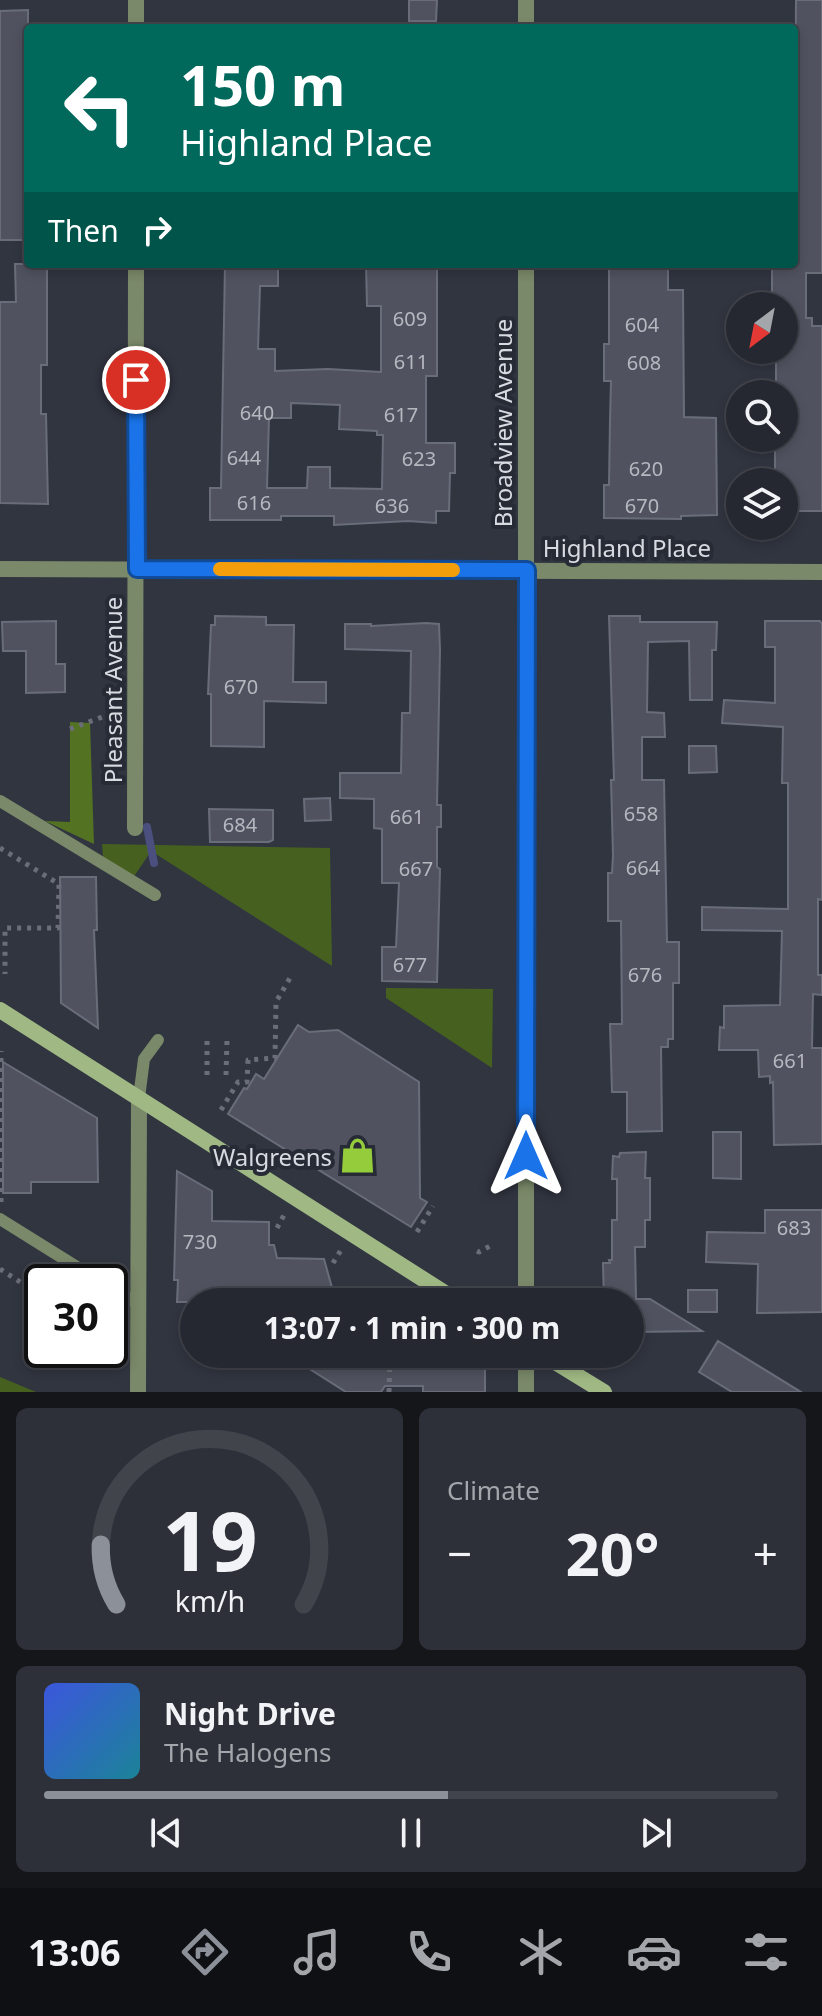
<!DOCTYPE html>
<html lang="en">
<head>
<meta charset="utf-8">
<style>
	:root { --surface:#252830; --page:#2d3038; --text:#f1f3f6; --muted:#a3a6ab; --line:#42444c; --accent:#8c9099 }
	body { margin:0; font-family:"Noto Sans",sans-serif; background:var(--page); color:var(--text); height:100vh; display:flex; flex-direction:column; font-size:30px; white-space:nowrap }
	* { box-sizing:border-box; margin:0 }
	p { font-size:26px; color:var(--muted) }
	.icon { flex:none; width:44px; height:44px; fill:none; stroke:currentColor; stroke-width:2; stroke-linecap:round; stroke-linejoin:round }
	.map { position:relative; height:1392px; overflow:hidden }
	.panel { display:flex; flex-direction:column; gap:16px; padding:16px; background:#14161a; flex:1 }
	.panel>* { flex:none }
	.guide { position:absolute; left:24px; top:24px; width:774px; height:244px; border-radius:8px; box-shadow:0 4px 12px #0003,0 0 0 2px var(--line); background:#00695c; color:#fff; overflow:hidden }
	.needle { width:52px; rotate:212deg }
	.tools { position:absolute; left:726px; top:292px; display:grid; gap:16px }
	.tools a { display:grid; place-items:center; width:72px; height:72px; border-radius:50%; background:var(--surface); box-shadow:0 4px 12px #0003,0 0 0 2px var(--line); font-size:40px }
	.speed { position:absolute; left:24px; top:1264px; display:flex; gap:16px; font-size:40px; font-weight:700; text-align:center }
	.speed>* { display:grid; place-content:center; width:104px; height:104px; border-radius:50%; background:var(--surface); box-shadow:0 4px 12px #0003,0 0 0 2px var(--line); line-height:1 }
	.speed .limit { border:4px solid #111; border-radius:12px; background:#fff; color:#111 }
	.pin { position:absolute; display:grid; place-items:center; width:68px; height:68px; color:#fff; margin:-34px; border:4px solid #fff; border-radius:50%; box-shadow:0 2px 8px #0007 }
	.me { position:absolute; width:88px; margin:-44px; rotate:0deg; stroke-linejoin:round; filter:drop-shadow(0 0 6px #0008) }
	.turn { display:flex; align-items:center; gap:28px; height:168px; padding:0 24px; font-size:36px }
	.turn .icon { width:104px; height:104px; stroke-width:2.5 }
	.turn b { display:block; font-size:56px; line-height:68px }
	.then { display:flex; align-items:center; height:76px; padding:0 24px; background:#0003; gap:16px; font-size:30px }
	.big { font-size:60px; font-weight:700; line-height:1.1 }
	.panel .card { flex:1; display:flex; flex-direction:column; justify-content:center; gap:12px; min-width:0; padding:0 28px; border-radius:12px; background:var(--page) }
	.panel .dial { align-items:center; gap:0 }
	.dial svg { height:208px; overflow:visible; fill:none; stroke:var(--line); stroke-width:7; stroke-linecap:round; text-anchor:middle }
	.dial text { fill:var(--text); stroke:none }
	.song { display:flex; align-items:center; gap:24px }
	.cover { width:96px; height:96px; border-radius:12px; background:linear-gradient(135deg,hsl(230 70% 55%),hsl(190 70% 35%)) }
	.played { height:8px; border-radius:4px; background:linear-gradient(90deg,var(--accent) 55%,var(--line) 55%) }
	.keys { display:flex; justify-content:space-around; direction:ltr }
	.heat { display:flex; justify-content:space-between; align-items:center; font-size:44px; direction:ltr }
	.panel .tiles { flex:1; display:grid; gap:16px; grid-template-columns:1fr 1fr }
	.card:last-child { grid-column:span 2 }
	.trip { position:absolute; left:180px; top:1288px; width:464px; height:80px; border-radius:40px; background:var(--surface); box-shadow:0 4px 12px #0003,0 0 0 2px var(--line); font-weight:700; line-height:80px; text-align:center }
	.dock { display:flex; height:128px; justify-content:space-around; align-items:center; background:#0f1013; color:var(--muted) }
	.dock .icon { width:56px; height:56px }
	.dock .current { color:var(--accent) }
	.dock b { font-size:36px; color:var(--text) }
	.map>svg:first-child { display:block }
	.green { fill:#46601f }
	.forest { fill:#537322 }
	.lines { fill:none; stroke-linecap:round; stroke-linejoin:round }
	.stream { stroke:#4b4f7e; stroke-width:8 }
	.building { fill:#50535f; stroke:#696d7a; stroke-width:2; fill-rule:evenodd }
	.path { stroke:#6b6e78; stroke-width:5; stroke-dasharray:4 6; stroke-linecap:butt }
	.lane { stroke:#7a8969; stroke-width:12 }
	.street { stroke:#7a8969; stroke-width:16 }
	.secondary { stroke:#a0b984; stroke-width:16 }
	.route-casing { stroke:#114b97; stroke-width:20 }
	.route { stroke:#1a73e8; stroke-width:14 }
	.slow { stroke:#f59e0b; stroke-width:14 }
	.labels { text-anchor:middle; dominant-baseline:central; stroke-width:8; stroke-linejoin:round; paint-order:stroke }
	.number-label { font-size:20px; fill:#b6b8c0 }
	.street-label { font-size:24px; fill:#d8dae1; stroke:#272b36 }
	.poi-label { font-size:24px; fill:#d8dae1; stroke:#272b36; text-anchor:end }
</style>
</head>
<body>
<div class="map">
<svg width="822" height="1392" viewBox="0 0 822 1392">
	<rect width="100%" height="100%" fill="#313540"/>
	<!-- green -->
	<g class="green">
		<polygon points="102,844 330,848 332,966 151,851 133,878 103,857"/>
		<polygon points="386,988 493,989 492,1068 386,998"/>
		<polygon points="0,1377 36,1392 0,1392"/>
	</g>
	<!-- forest -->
	<polygon class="forest" points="70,722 90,723 94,844 45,821 70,822"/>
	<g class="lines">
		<!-- stream -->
		<polyline class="stream" points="147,827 154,863"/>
	</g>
	<!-- building -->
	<g class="building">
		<polygon points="409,0 437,0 436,21 409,21"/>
		<polygon points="796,0 822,0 822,273 806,273 806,318 812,318 812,326 822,326 822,511 784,511 784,482 775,482 775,438 784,438 784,394 776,394 776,354 784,354 784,306 772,306 772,264 794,264"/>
		<polygon points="28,10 28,240 0,240 0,11"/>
		<polygon points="15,264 47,264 47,365 41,365 41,414 46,414 48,504 0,503 0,302 16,302"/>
		<path d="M225 264H278V286H260L258 349H275V371L328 369 381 372V306H367L366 264H437V376H426V443H455V473H450L449 511H436V523L408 521 334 525V516H281V520H210V488H221ZM291 403 340 405 339 429 377 431V435H383L382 489 330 488V467H308L307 488H267L269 418H291Z"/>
		<polygon points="609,264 668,264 668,290 683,290 684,417 716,418 717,515 681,516 681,519 604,518 604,485 609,485 610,421 611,381 604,381 604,344 609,344"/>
		<polygon points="215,616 266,617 266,625 294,625 293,682 326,682 326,703 264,701 264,747 211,746 211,694 208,694 211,625 215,625"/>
		<polygon points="609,616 640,616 640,622 717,622 716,650 712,650 712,700 690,700 689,641 648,642 647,712 664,713 665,737 642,737 642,780 664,780 667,942 679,942 679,983 673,983 673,1039 668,1039 668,1047 661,1047 662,1131 627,1132 627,1092 612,1092 610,1024 622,1024 621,921 608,921 608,873 612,873 613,855 611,780 614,780"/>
		<polygon points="56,621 56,664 65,664 65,692 26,693 26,651 3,651 2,622"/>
		<polygon points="765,621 820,621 822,624 822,900 818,899 818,975 822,975 822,995 813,994 812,1048 822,1048 822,1144 774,1145 773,1082 770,1083 770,1076 759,1077 758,1050 719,1050 720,1027 724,1028 724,1006 780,1005 782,931 702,930 702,907 788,909 788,783 782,783 783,727 722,723 724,700 775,703 775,647 765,647"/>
		<polygon points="426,623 439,624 440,650 437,805 441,805 441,827 437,827 437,867 440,869 437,982 382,981 382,947 396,947 399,883 382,883 382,829 374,828 374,799 340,798 340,773 401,773 402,713 410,713 411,651 345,649 345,624 371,624 371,626"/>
		<polygon points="689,746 716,746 717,772 689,773"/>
		<polygon points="330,798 331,820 305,821 304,799"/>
		<polygon points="209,809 273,810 273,840 269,842 210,842"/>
		<polygon points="60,877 96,877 97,930 94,930 98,1028 61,1003"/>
		<polygon points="298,1025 309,1032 338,1030 419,1082 420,1198 427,1202 411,1227 228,1114 244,1088 247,1089 256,1074 264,1079"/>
		<polygon points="3,1062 97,1118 98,1182 31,1182 31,1193 3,1193"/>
		<polygon points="713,1132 741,1132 741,1179 713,1178"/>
		<polygon points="646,1152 645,1178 650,1178 650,1220 645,1220 645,1247 635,1247 636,1299 650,1299 702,1331 635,1332 634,1302 604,1302 603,1263 610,1263 609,1260 612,1260 612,1220 617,1220 617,1179 612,1179 613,1156 619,1157 620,1153"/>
		<polygon points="177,1171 212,1191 212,1221 269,1222 269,1245 274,1245 277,1258 324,1259 336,1302 177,1302 178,1280 174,1280"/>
		<polygon points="765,1210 822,1210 822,1312 757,1313 758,1264 706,1262 707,1232 765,1233"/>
		<rect x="688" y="1290" width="29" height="22"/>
		<polygon points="718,1341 801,1392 732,1392 699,1372"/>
		<polygon points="286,1354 466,1354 485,1366 485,1392 423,1392 423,1386 385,1386 381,1392 346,1392"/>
	</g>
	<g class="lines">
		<!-- path -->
		<g class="path">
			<polyline points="70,729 102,717"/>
			<polyline points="0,848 59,884 58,928 5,928 5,974"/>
			<polyline points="207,1075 207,1041"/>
			<polyline points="226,1075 227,1040"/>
			<polyline points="221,1110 238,1082 247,1082 248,1060 275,1058 276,1002 290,978"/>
			<polyline points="1,1202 1,1051"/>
			<polyline points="277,1228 284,1215"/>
			<polyline points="417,1232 433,1206"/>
			<polyline points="477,1251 479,1252 492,1245"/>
			<polyline points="333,1263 341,1250"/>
			<polyline points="0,1269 42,1296"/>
			<polyline points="391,1302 399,1285"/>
			<polyline points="389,1392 390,1354"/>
		</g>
		<!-- lane -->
		<g class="lane">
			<polyline points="0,801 155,895"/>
			<polyline points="139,1098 144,1059 158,1040"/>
			<polyline points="0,1219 101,1282"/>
			<polyline points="110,1287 138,1304"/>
		</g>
		<!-- street -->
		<g class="street">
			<polyline points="136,0 136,28"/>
			<polyline points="526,0 526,28"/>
			<polyline points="0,569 822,572"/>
			<polyline points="135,828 136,264"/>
			<polyline points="526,1302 526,264"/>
			<polyline points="526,1354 526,1392"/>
			<polyline points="138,1392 139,1098"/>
		</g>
		<!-- secondary -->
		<g class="secondary">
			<polyline points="0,1010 459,1302"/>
			<polyline points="542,1354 604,1392"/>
		</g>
	</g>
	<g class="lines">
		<defs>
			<polyline id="route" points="136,380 137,569 527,570 526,1156"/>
		</defs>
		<!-- route casing -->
		<use href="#route" class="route-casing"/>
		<!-- route -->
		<use href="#route" class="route"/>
		<!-- slow -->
		<polyline class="slow" points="220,569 453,570"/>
	</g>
	<!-- icons -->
	<defs>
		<symbol id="shop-bare" viewBox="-9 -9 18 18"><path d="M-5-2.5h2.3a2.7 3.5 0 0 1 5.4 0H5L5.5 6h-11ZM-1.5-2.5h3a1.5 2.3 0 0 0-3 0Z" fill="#95cc3b" stroke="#272b36" stroke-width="2.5" paint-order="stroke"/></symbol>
	</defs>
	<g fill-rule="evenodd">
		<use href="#shop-bare" x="332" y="1130" width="51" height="51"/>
	</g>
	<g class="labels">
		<!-- number labels -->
		<g class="number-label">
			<text x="410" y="318">609</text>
			<text x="642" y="324">604</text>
			<text x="411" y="361">611</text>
			<text x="644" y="362">608</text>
			<text x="257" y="412">640</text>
			<text x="401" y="414">617</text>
			<text x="244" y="457">644</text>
			<text x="419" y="458">623</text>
			<text x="646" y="468">620</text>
			<text x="254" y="502">616</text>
			<text x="392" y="505">636</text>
			<text x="642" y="505">670</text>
			<text x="241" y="686">670</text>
			<text x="641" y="813">658</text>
			<text x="407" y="816">661</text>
			<text x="240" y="824">684</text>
			<text x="643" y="867">664</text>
			<text x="416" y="868">667</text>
			<text x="410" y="964">677</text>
			<text x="645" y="974">676</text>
			<text x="790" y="1060">661</text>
			<text x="794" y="1227">683</text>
			<text x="200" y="1241">730</text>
		</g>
		<!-- street labels -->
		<g class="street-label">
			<text transform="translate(502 423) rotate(-90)">Broadview Avenue</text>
			<text x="627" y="547">Highland Place</text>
			<text transform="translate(112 690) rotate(-90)">Pleasant Avenue</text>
		</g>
		<!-- poi labels -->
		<g class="poi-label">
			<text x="332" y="1156">Walgreens</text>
		</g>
	</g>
</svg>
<div class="tools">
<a><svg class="needle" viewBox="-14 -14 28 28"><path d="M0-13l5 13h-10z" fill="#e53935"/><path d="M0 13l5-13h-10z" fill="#a3a6ab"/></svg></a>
<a><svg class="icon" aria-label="search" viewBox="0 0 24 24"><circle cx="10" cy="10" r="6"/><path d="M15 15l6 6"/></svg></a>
<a><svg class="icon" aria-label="layers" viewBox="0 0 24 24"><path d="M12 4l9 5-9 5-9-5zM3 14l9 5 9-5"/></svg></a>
</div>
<div class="speed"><div class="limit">30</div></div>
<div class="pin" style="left:136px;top:380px;background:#d93025"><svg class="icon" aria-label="arrive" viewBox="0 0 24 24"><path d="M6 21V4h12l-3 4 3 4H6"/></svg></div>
<svg class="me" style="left:526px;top:1156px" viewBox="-20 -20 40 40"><path d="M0-17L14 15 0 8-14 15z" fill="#1a73e8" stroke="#fff" stroke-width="4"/></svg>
<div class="trip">13:07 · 1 min · 300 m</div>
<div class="guide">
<div class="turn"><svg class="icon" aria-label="left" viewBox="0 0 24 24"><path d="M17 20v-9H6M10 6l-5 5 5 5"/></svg><div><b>150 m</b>Highland Place</div></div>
<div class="then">Then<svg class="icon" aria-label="right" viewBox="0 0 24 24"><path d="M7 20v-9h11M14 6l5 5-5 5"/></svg></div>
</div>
</div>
<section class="panel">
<div class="tiles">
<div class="card dial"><svg viewBox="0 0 100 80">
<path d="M14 69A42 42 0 1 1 86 69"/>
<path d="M14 69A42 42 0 0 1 8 46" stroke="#8c9099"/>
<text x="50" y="56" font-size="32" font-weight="700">19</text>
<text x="50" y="72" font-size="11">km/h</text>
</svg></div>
<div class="card"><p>Climate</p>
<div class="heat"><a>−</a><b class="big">20°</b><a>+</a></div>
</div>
<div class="card">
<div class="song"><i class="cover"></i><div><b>Night Drive</b><p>The Halogens</p></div></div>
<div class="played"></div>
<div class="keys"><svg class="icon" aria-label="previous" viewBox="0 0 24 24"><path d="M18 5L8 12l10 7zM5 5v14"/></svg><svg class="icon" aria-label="pause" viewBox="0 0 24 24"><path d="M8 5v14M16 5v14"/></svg><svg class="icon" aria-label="next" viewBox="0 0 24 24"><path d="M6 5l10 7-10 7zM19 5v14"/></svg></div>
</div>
</div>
</section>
<nav class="dock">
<b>13:06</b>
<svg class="icon current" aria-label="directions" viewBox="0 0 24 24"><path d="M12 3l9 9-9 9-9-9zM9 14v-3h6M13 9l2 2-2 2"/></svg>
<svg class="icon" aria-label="music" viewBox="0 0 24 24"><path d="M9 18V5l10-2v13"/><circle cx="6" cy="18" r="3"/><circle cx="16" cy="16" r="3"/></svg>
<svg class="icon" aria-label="phone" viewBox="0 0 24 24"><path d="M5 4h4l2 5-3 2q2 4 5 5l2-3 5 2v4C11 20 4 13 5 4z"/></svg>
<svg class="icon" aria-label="climate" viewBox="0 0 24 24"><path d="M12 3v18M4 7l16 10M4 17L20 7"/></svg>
<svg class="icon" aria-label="car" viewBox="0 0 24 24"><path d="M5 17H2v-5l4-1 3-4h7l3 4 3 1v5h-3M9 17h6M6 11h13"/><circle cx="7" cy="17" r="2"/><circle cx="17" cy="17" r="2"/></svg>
<svg class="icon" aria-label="filters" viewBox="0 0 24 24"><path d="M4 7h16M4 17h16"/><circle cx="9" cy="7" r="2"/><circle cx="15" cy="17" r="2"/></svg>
</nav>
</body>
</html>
